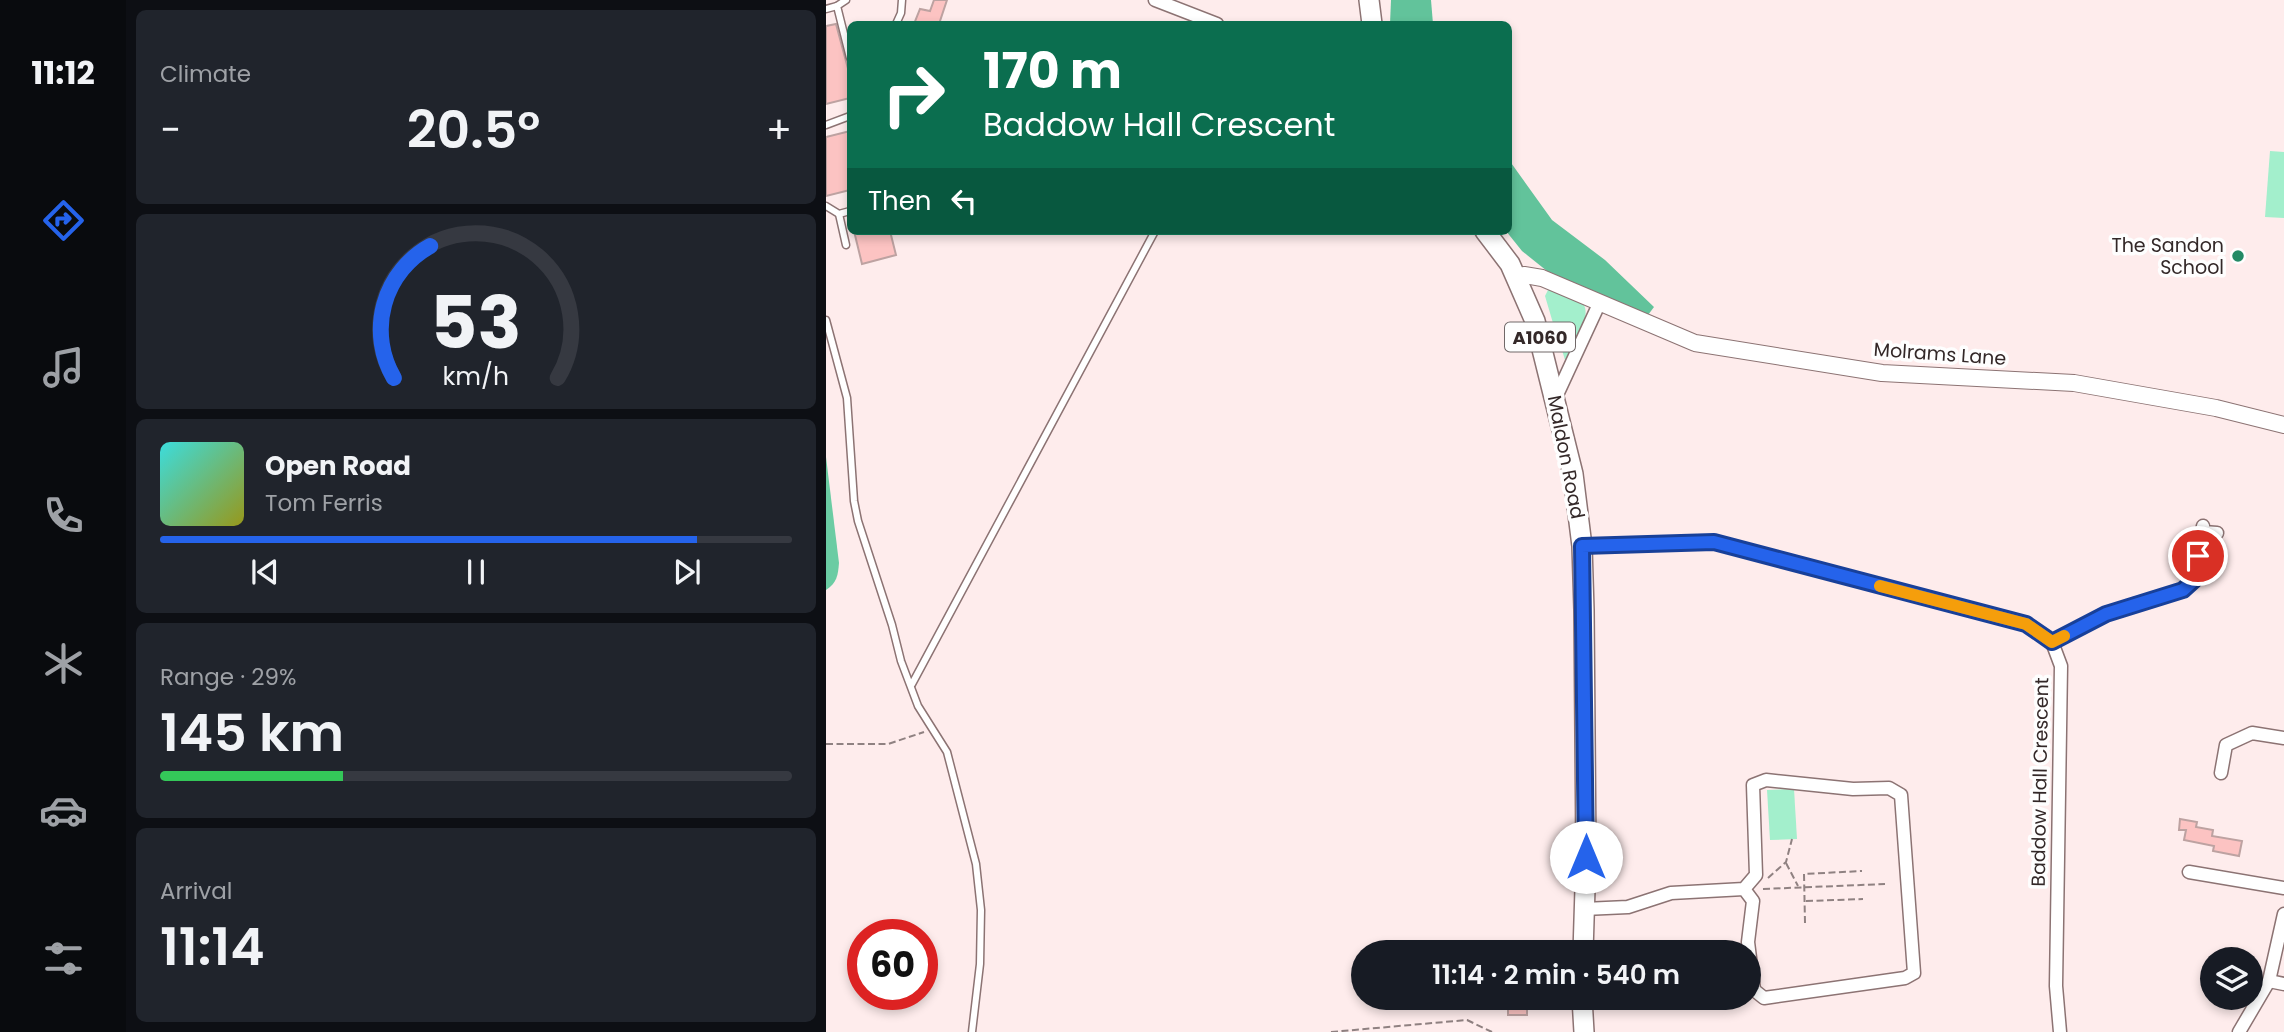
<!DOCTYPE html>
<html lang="en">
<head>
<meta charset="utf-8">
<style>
	:root { --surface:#171b24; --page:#20242c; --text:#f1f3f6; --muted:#9ea1a6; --line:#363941; --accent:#2563eb }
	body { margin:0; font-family:Poppins,sans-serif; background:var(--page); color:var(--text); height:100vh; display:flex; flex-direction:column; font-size:26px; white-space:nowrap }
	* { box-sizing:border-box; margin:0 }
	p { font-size:23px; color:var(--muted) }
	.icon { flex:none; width:38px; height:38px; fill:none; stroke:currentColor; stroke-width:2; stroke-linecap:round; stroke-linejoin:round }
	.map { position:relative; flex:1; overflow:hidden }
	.drawer { display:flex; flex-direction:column; gap:10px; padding:10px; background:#0d0f14; width:700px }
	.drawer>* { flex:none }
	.top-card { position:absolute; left:21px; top:21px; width:665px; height:214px; border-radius:10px; box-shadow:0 4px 10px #0003; background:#0b6e4f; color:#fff; overflow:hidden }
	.tools { position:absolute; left:1374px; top:947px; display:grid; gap:14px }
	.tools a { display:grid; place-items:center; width:63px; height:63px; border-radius:50%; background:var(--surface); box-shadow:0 4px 10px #0003; font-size:35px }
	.speed { position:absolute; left:21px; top:919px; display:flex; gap:14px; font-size:35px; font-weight:700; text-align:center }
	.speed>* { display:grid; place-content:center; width:91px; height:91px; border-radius:50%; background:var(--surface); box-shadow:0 4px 10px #0003; line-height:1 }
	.speed .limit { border:10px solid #d22; background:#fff; color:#111 }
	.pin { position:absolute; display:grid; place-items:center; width:60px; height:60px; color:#fff; margin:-30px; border:4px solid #fff; border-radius:50%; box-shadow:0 2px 7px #0007 }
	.me { position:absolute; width:77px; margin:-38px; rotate:0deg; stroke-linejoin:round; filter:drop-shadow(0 0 5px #0008) }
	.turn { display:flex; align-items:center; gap:24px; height:147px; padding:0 21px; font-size:32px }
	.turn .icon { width:91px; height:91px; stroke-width:2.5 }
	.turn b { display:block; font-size:49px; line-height:60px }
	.then { display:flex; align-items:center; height:66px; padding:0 21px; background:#0003; gap:14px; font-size:26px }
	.big { font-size:52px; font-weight:600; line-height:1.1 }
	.drawer .tile { flex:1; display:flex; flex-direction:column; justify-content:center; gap:10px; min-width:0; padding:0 24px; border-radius:10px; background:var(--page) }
	.drawer .dial { align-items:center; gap:0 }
	.dial svg { height:182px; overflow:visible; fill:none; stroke:var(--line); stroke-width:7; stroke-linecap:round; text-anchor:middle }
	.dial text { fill:var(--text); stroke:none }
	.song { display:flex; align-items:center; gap:21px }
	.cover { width:84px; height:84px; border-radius:10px; background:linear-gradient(135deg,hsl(180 70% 55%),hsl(60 70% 35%)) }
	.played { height:7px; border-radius:4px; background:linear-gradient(90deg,var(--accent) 85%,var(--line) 85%) }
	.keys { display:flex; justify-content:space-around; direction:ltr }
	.heat { display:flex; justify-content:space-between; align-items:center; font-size:38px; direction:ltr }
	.charge { height:10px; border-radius:5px; background:linear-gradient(90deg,#34c759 29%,var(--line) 0) }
	.trip { position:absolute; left:525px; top:940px; width:410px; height:70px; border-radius:35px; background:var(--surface); box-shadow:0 4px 10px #0003; font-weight:600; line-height:70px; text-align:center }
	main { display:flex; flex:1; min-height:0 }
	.dock { display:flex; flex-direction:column; width:126px; justify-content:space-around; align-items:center; background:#090b0e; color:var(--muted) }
	.dock .icon { width:49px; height:49px }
	.dock .current { color:var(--accent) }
	.dock b { font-size:32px; color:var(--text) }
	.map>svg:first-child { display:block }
	.green { fill:#a3efcc }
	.forest { fill:#62c39b }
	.water { fill:#6bcca3 }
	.building { fill:#fcc3c2; stroke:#bda2a1; stroke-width:2 }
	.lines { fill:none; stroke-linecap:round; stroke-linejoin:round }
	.service-casing { stroke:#8c7373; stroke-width:9 }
	.minor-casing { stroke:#8c7373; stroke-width:15 }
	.tertiary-casing { stroke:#8c7373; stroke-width:18 }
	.primary-casing { stroke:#8c7373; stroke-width:22 }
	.path { stroke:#8f8181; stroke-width:2; stroke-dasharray:7 3.5; stroke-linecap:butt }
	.service { stroke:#fff; stroke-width:6 }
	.minor { stroke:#fff; stroke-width:12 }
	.tertiary { stroke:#fff; stroke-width:16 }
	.primary { stroke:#fff; stroke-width:19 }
	.route-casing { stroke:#184099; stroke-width:18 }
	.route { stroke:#2563eb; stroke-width:12 }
	.slow { stroke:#f59e0b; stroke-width:12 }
	.poi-dot { fill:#238a65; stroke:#fefefe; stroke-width:2.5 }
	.labels { text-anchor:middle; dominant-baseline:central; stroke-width:7; stroke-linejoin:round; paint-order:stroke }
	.shield { fill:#fefefe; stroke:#706868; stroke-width:2 }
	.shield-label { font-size:18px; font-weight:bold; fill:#332828 }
	.poi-label { font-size:19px; fill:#332828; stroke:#fefefe; text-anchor:end }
	.street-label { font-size:19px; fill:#332828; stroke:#fefefe }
</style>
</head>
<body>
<main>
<nav class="dock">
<b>11:12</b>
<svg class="icon current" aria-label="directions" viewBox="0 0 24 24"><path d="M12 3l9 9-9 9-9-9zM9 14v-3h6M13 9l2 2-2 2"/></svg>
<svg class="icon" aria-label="music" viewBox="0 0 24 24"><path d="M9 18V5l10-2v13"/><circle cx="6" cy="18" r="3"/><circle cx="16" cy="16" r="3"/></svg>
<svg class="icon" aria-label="phone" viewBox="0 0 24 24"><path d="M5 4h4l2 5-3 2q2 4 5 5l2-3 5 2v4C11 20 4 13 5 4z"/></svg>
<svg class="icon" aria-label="climate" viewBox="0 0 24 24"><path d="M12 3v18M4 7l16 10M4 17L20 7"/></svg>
<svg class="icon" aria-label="car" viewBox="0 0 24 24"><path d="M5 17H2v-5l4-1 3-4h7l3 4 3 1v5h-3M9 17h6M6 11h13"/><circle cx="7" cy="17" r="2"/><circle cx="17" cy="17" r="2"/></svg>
<svg class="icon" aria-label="filters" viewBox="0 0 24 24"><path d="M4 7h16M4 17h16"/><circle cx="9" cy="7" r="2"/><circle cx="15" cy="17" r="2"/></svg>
</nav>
<section class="drawer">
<div class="tile"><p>Climate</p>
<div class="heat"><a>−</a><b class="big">20.5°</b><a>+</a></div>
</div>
<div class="tile dial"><svg viewBox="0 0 100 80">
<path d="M14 69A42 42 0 1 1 86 69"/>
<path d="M14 69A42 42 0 0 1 30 11" stroke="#2563eb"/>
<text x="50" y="56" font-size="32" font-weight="700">53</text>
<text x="50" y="72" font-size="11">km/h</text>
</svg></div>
<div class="tile">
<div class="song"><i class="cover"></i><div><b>Open Road</b><p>Tom Ferris</p></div></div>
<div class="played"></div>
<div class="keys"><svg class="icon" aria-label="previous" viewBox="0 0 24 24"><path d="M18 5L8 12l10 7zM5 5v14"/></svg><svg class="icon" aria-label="pause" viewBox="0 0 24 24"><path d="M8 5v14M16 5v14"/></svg><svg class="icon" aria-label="next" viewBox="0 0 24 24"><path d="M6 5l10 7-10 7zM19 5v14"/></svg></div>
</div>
<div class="tile"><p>Range · 29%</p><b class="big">145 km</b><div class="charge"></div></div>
<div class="tile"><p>Arrival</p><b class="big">11:14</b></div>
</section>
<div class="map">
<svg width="1458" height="1032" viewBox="0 0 1458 1032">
	<rect width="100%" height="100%" fill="#feecec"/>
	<!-- green -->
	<g class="green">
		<polygon points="1444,151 1458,152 1458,218 1439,217"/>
		<path d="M723 288 758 305C765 318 748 349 739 360L736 350 745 347 744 338 732 340 719 296Z"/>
		<polygon points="968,789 971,839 944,840 941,790"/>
	</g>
	<!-- forest -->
	<g class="forest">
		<polygon points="565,0 605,0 607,24 564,24"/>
		<polygon points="683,160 726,220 779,260 828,307 822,315 721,271 696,251 680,231 682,231"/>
	</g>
	<!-- water -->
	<path class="water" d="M0 457 13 563C12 575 11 583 0 590Z"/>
	<!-- building -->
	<g class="building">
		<polygon points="108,0 121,0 113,24 88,24 94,9 104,11"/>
		<polygon points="10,24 24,76 24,98 0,104 0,26"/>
		<polygon points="24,131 24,190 0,196 0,137"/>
		<polygon points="28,231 64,231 70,255 36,264"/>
		<polygon points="1354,819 1371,822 1370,827 1387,830 1386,836 1416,841 1413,856 1387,851 1388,846 1358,840 1360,830 1353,830"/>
		<rect x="682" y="998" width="19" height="17"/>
	</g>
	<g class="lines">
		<defs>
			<g id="service">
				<polyline points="20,0 11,6 24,58"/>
				<polyline points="0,9 11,6"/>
				<polyline points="70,24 75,13 76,0"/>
				<polyline points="0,125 24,116"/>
				<polyline points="0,206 13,214 24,211"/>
				<polyline points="13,214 20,245"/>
				<polyline points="0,320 21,398 28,501 32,521 66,625 75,661 92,706 121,752 150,864 155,910 154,964 146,1032"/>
				<polyline points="86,684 329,231"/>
			</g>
			<g id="minor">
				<polyline points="329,0 391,24"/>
				<polyline points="730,397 773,304"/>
				<polyline points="1377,532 1391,533"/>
				<polyline points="756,546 888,542 1200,624 1226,642 1235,666 1230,986 1234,1032"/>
				<polyline points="1226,642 1280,614 1357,590 1368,580 1377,526"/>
				<polyline points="1395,773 1400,745 1426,733 1458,738"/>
				<polyline points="1363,872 1458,888"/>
				<polyline points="758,909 802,907 845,893 918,889 927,901 922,942 928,990 938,998 1079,978 1088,973 1075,795 1063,788 1027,789 940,780 927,785 930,875 918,889"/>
				<polyline points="1443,981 1458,984"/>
				<polyline points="1413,1032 1443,981 1458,914"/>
			</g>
			<polyline id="tertiary" points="692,278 698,275 716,278 869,343 1056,373 1248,383 1390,408 1458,425"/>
			<g id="primary">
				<polyline points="543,0 546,24"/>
				<polyline points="659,231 684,264 709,321 747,474 756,546 758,610 760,857 757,952"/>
				<polyline points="756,998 758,1032"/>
			</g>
		</defs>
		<!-- service casing -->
		<use href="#service" class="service-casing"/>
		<!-- minor casing -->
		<use href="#minor" class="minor-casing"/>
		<!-- tertiary casing -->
		<use href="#tertiary" class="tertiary-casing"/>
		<!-- primary casing -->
		<use href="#primary" class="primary-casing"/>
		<!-- path -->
		<g class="path">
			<polyline points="0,744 62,744 98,732"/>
			<polyline points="960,863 972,886"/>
			<polyline points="942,878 960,862 966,839"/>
			<polyline points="937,889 1059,884"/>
			<polyline points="980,901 1037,899"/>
			<polyline points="979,923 978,874 1036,871"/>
			<polyline points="505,1032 641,1020 666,1032"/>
		</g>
		<!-- service -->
		<use href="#service" class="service"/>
		<!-- minor -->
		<use href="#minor" class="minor"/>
		<!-- tertiary -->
		<use href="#tertiary" class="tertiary"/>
		<!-- primary -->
		<use href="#primary" class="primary"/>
	</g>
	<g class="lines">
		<defs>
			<polyline id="route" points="760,857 756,546 888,542 1200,624 1226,642 1280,614 1357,590 1368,580 1372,556"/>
		</defs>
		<!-- route casing -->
		<use href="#route" class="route-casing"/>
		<!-- route -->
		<use href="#route" class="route"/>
		<!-- slow -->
		<polyline class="slow" points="1054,586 1200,624 1226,642 1238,636"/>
	</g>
	<!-- markers -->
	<circle class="poi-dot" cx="1412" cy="256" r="7"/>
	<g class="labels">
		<!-- shield labels -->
		<rect class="shield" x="679" y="322.5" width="70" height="29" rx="5"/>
		<g class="shield-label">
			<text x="714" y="337">A1060</text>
		</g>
		<!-- poi labels -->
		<g class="poi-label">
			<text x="1398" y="245">The Sandon<tspan x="1398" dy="22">School</tspan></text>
		</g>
		<!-- street labels -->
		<g class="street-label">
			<text transform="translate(1114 354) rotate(4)">Molrams Lane</text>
			<text transform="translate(740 457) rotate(79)">Maldon Road</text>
			<text transform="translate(1214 782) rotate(-89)">Baddow Hall Crescent</text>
		</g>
	</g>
</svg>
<div class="tools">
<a><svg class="icon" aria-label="layers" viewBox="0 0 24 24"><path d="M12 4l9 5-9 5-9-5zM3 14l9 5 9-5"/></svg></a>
</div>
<div class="speed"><div class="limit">60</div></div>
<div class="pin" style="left:1372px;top:556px;background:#d93025"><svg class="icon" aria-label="arrive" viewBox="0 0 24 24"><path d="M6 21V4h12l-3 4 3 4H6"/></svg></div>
<svg class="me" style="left:760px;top:857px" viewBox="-20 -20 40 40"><circle r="19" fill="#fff"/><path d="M0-13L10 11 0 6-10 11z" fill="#2563eb"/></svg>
<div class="trip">11:14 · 2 min · 540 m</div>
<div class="top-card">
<div class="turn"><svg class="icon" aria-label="right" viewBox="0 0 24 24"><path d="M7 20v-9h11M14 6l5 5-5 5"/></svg><div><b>170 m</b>Baddow Hall Crescent</div></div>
<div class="then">Then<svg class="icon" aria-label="left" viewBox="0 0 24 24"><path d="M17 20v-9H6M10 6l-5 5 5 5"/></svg></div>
</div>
</div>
</main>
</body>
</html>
